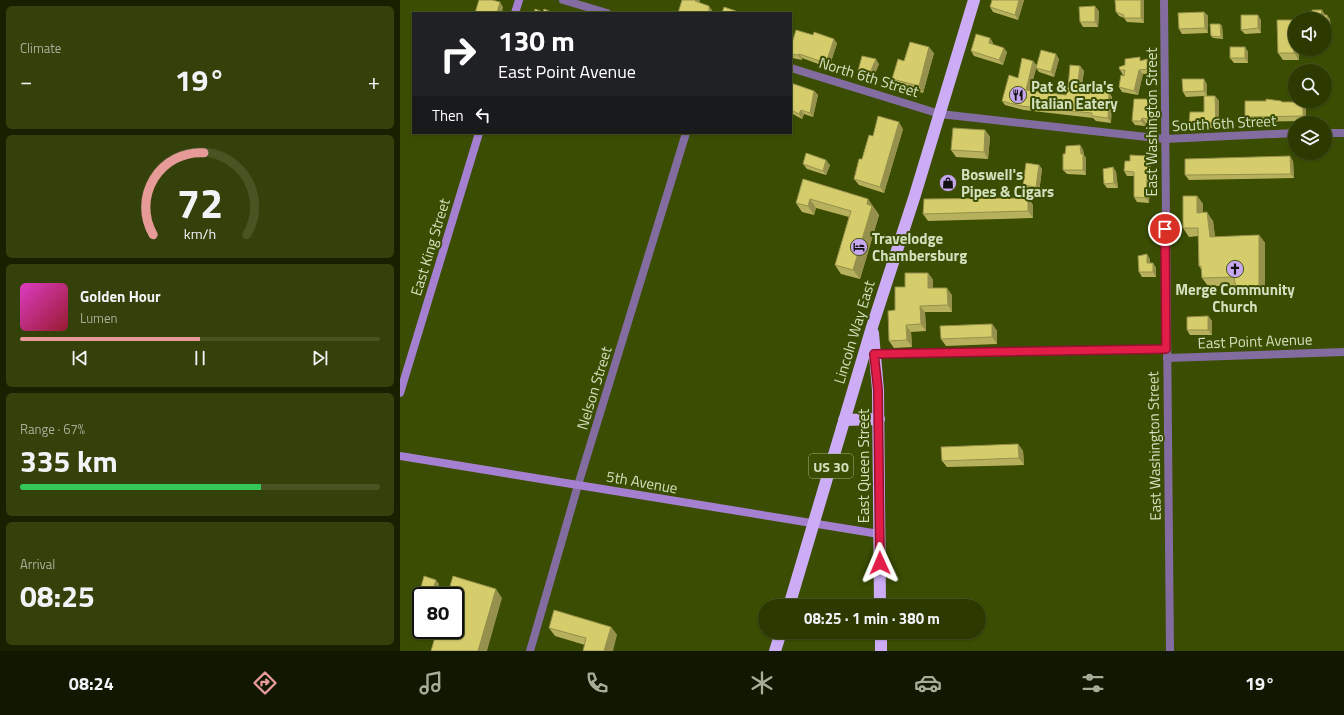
<!DOCTYPE html>
<html lang="en">
<head>
<meta charset="utf-8">
<style>
	:root { --surface:#2c3a00; --page:#34410a; --text:#f1f3f6; --muted:#a6ad99; --line:#485422; --accent:#e69b98 }
	body { margin:0; font-family:"Titillium Web",sans-serif; background:var(--page); color:var(--text); height:100vh; display:flex; flex-direction:column; font-size:15px; white-space:nowrap }
	* { box-sizing:border-box; margin:0 }
	p { font-size:13px; color:var(--muted) }
	.icon { flex:none; width:22px; height:22px; fill:none; stroke:currentColor; stroke-width:2; stroke-linecap:round; stroke-linejoin:round }
	.map { position:relative; flex:1; overflow:hidden }
	.sheet { display:flex; flex-direction:column; gap:6px; padding:6px; background:#182000; width:400px }
	.sheet>* { flex:none }
	.top-card { position:absolute; left:12px; top:12px; width:380px; height:122px; border-radius:0px; box-shadow:0 1px 3px #0004,0 0 0 1px var(--line); background:#202124; color:#fff; overflow:hidden }
	.tools { position:absolute; left:888px; top:12px; display:grid; gap:8px }
	.tools a { display:grid; place-items:center; width:44px; height:44px; border-radius:50%; background:var(--surface); box-shadow:0 1px 3px #0004,0 0 0 1px var(--line); font-size:20px }
	.speed { position:absolute; left:12px; top:587px; display:flex; gap:8px; font-size:20px; font-weight:700; text-align:center }
	.speed>* { display:grid; place-content:center; width:52px; height:52px; border-radius:50%; background:var(--surface); box-shadow:0 1px 3px #0004,0 0 0 1px var(--line); line-height:1 }
	.speed .limit { border:2px solid #111; border-radius:6px; background:#fff; color:#111 }
	.pin { position:absolute; display:grid; place-items:center; width:34px; height:34px; color:#fff; margin:-17px; border:2px solid #fff; border-radius:50%; box-shadow:0 1px 4px #0007 }
	.me { position:absolute; width:44px; margin:-22px; rotate:359deg; stroke-linejoin:round; filter:drop-shadow(0 0 3px #0008) }
	.turn { display:flex; align-items:center; gap:14px; height:84px; padding:0 20px; font-size:18px }
	.turn .icon { width:52px; height:52px; stroke-width:2.5 }
	.turn b { display:block; font-size:28px; line-height:34px }
	.then { display:flex; align-items:center; height:38px; padding:0 20px; background:#0003; gap:8px; font-size:15px }
	.big { font-size:30px; font-weight:700; line-height:1.1 }
	.sheet .tile { flex:1; display:flex; flex-direction:column; justify-content:center; gap:6px; min-width:0; padding:0 14px; border-radius:6px; background:var(--page) }
	.sheet .dial { align-items:center; gap:0 }
	.dial svg { height:104px; overflow:visible; fill:none; stroke:var(--line); stroke-width:7; stroke-linecap:round; text-anchor:middle }
	.dial text { fill:var(--text); stroke:none }
	.song { display:flex; align-items:center; gap:12px }
	.cover { width:48px; height:48px; border-radius:6px; background:linear-gradient(135deg,hsl(310 70% 55%),hsl(350 70% 35%)) }
	.played { height:4px; border-radius:2px; background:linear-gradient(90deg,var(--accent) 50%,var(--line) 50%) }
	.keys { display:flex; justify-content:space-around; direction:ltr }
	.heat { display:flex; justify-content:space-between; align-items:center; font-size:22px; direction:ltr }
	.charge { height:6px; border-radius:3px; background:linear-gradient(90deg,#34c759 67%,var(--line) 0) }
	.trip { position:absolute; left:358px; top:599px; width:228px; height:40px; border-radius:20px; background:var(--surface); box-shadow:0 1px 3px #0004,0 0 0 1px var(--line); font-weight:700; line-height:40px; text-align:center }
	.tabs { display:flex; height:64px; justify-content:space-around; align-items:center; background:#121700; color:var(--muted) }
	.tabs .icon { width:28px; height:28px }
	.tabs .current { color:var(--accent) }
	.tabs b { font-size:18px; color:var(--text) }
	main { display:flex; flex:1; min-height:0 }
	.map>svg:first-child { display:block }
	.lines { fill:none; stroke-linecap:round; stroke-linejoin:round }
	.street { stroke:#836c9f; stroke-width:8 }
	.secondary { stroke:#a580d1; stroke-width:8 }
	.highway { stroke:#ccacf5; stroke-width:12 }
	.wall { fill:#b7b05d }
	.shaded-wall { fill:#95904c }
	.building { fill:#d5cd6c; stroke:#95904c }
	.route-casing { stroke:#92132f; stroke-width:10 }
	.route { stroke:#e11d48; stroke-width:7 }
	.labels { text-anchor:middle; dominant-baseline:central; stroke-width:4; stroke-linejoin:round; paint-order:stroke }
	.shield { fill:#3a4d00; stroke:#a4b484; stroke-width:1 }
	.shield-label { font-size:14px; font-weight:bold; fill:#d2e0bd }
	.street-label { font-size:15px; fill:#d2e0bd; stroke:#3a4d00 }
	.poi-label { font-size:15px; font-weight:bold; fill:#d2e0bd; stroke:#3a4d00; text-anchor:start }
</style>
</head>
<body>
<main>
<section class="sheet">
<div class="tile"><p>Climate</p>
<div class="heat"><a>−</a><b class="big">19°</b><a>+</a></div>
</div>
<div class="tile dial"><svg viewBox="0 0 100 80">
<path d="M14 69A42 42 0 1 1 86 69"/>
<path d="M14 69A42 42 0 0 1 53 6" stroke="#e69b98"/>
<text x="50" y="56" font-size="32" font-weight="700">72</text>
<text x="50" y="72" font-size="11">km/h</text>
</svg></div>
<div class="tile">
<div class="song"><i class="cover"></i><div><b>Golden Hour</b><p>Lumen</p></div></div>
<div class="played"></div>
<div class="keys"><svg class="icon" aria-label="previous" viewBox="0 0 24 24"><path d="M18 5L8 12l10 7zM5 5v14"/></svg><svg class="icon" aria-label="pause" viewBox="0 0 24 24"><path d="M8 5v14M16 5v14"/></svg><svg class="icon" aria-label="next" viewBox="0 0 24 24"><path d="M6 5l10 7-10 7zM19 5v14"/></svg></div>
</div>
<div class="tile"><p>Range · 67%</p><b class="big">335 km</b><div class="charge"></div></div>
<div class="tile"><p>Arrival</p><b class="big">08:25</b></div>
</section>
<div class="map">
<svg width="944" height="651" viewBox="0 0 944 651">
	<rect width="100%" height="100%" fill="#3a4d00"/>
	<g class="lines">
		<!-- street -->
		<g class="street">
			<polyline points="163,0 207,13"/>
			<polyline points="764,0 770,651"/>
			<polyline points="391,68 540,114 765,139 895,133"/>
			<polyline points="925,133 944,133"/>
			<polyline points="474,354 766,349"/>
			<polyline points="767,358 944,352"/>
			<polyline points="130,651 178,485 286,133"/>
		</g>
		<!-- secondary -->
		<g class="secondary">
			<polyline points="115,13 119,0"/>
			<polyline points="0,393 79,133"/>
			<polyline points="0,456 479,534"/>
		</g>
		<!-- highway -->
		<g class="highway">
			<polyline points="473,333 478,390 480,606"/>
			<polyline points="444,420 479,419"/>
			<polyline points="389,606 472,327 515,195 574,0"/>
			<polyline points="481,632 481,651"/>
			<polyline points="375,651 381,632"/>
		</g>
	</g>
	<!-- wall -->
	<g class="wall">
		<polygon points="624,0 618,20 593,12 590,7"/>
		<polygon points="715,0 744,0 744,23 727,22 724,18 719,16 716,12"/>
		<polygon points="922,10 925,15 930,19 931,37 925,38 925,19"/>
		<polygon points="699,11 698,27 683,27 680,22"/>
		<polygon points="804,12 808,16 808,33 782,34 779,29"/>
		<polygon points="861,20 861,33 845,34 841,30"/>
		<polygon points="877,20 899,60 883,60 878,53"/>
		<polygon points="820,24 822,26 823,39 813,38 811,36"/>
		<polygon points="590,38 593,43 593,44 607,52 603,65 574,56 571,51"/>
		<polygon points="437,43 429,68 402,58 402,60 392,58 391,56 391,46"/>
		<polygon points="845,47 848,52 848,63 834,63 830,58"/>
		<polygon points="534,53 523,93 496,85 492,79 504,61"/>
		<polygon points="659,59 654,77 639,72 636,68 630,90 666,95 668,88 680,66 684,71 681,90 709,92 712,97 711,123 696,121 693,118 624,110 605,105 602,101 633,61 637,66"/>
		<polygon points="742,61 750,64 750,74 743,74 738,95 722,92 719,87 724,75 723,75 720,70"/>
		<polygon points="479,64 472,80 461,76 458,71"/>
		<polygon points="391,83 414,91 418,95 413,117 404,114 402,119 391,113"/>
		<polygon points="807,84 807,96 815,96 819,101 819,128 793,128 789,123 804,112 804,96 786,97 783,92"/>
		<polygon points="866,101 881,101 883,102 903,102 906,107 906,121 848,122 845,117"/>
		<polygon points="753,107 752,123 746,123 745,126 735,125 732,121"/>
		<polygon points="503,129 484,193 459,185 454,179 462,159 473,136"/>
		<polygon points="585,130 590,137 588,159 556,157 551,150"/>
		<polygon points="680,145 683,150 684,155 686,158 686,175 667,174 663,170 665,154"/>
		<polygon points="730,161 751,161 749,203 737,202 734,197 734,176 727,176 724,171"/>
		<polygon points="893,161 894,178 789,180 785,175"/>
		<polygon points="403,164 430,165 426,175 407,169"/>
		<polygon points="639,165 642,169 639,192 626,190 623,185"/>
		<polygon points="713,167 716,172 718,188 707,188 704,184"/>
		<polygon points="403,179 468,199 479,215 460,279 441,274 435,265 449,217 416,208 414,215 402,212 396,203"/>
		<polygon points="797,196 803,204 803,212 813,221 815,237 859,235 865,243 865,296 842,296 836,288 836,286 808,286 802,278 801,269 799,266 798,236 789,237 783,228"/>
		<polygon points="628,198 633,205 633,218 528,221 523,214"/>
		<polygon points="750,259 750,263 753,263 756,268 756,277 742,277 739,272"/>
		<polygon points="528,273 533,280 533,288 552,295 552,312 525,312 526,331 511,332 512,347 494,348 489,341 505,287"/>
		<polygon points="808,316 812,321 812,335 790,335 787,330"/>
		<polygon points="592,324 597,331 597,344 546,346 541,339"/>
		<polygon points="618,444 623,451 624,465 547,467 542,461"/>
		<polygon points="211,627 217,635 185,645 155,636 149,628"/>
	</g>
	<!-- shaded-wall -->
	<g class="shaded-wall">
		<polygon points="296,0 299,0 300,1 299,5 295,1"/>
		<polygon points="619,0 624,0 618,20 615,15"/>
		<polygon points="741,0 744,0 744,23 741,18"/>
		<polygon points="100,2 103,7 102,13 97,13"/>
		<polygon points="309,6 312,10 312,13 309,13"/>
		<polygon points="695,6 699,11 698,27 695,22"/>
		<polygon points="922,10 925,15 921,15"/>
		<polygon points="804,12 808,16 808,33 805,28"/>
		<polygon points="858,15 861,20 861,33 858,28"/>
		<polygon points="927,15 930,19 931,37 928,32"/>
		<polygon points="894,20 895,21 895,49 899,49 899,60 894,53"/>
		<polygon points="820,24 822,26 823,39 821,37"/>
		<polygon points="590,38 593,43 592,47 589,43"/>
		<polygon points="434,39 437,43 429,68 426,63"/>
		<polygon points="529,47 534,53 523,93 519,86"/>
		<polygon points="845,47 848,52 848,63 845,58"/>
		<polygon points="604,48 607,52 603,65 599,60"/>
		<polygon points="399,54 402,58 402,60 398,55"/>
		<polygon points="656,54 659,59 654,77 651,72"/>
		<polygon points="476,59 479,64 472,80 469,75"/>
		<polygon points="747,59 750,64 750,74 747,69"/>
		<polygon points="633,61 637,66 629,94 626,90"/>
		<polygon points="680,66 684,71 681,94 677,89"/>
		<polygon points="739,70 743,74 738,95 734,91"/>
		<polygon points="804,79 807,84 807,96 804,91"/>
		<polygon points="414,91 418,95 413,117 410,113"/>
		<polygon points="709,92 712,97 711,123 708,118"/>
		<polygon points="815,96 819,101 819,128 816,123"/>
		<polygon points="750,102 753,107 752,123 749,119"/>
		<polygon points="903,102 906,107 906,121 903,116"/>
		<polygon points="401,110 404,114 402,119 399,114"/>
		<polygon points="742,118 746,123 745,126 741,121"/>
		<polygon points="499,122 503,129 484,193 480,187"/>
		<polygon points="585,130 590,137 588,159 584,152"/>
		<polygon points="680,145 683,150 684,155 686,158 686,175 683,170"/>
		<polygon points="748,156 751,161 749,203 746,198"/>
		<polygon points="890,156 893,161 894,178 891,174"/>
		<polygon points="426,160 430,165 426,175 423,171"/>
		<polygon points="639,165 642,169 639,192 636,187"/>
		<polygon points="713,167 716,172 718,188 714,183"/>
		<polygon points="797,196 803,204 803,221 797,213"/>
		<polygon points="628,198 633,205 633,218 628,211"/>
		<polygon points="410,199 416,208 414,215 408,206"/>
		<polygon points="468,199 479,215 460,279 453,270"/>
		<polygon points="807,212 813,221 816,245 810,237"/>
		<polygon points="859,235 865,243 865,296 859,287"/>
		<polygon points="747,254 750,259 750,268 747,263"/>
		<polygon points="753,263 756,268 756,277 753,272"/>
		<polygon points="528,273 533,280 533,295 528,288"/>
		<polygon points="547,288 552,295 552,312 548,305"/>
		<polygon points="520,306 525,312 526,331 521,324"/>
		<polygon points="808,316 812,321 812,335 808,330"/>
		<polygon points="592,324 597,331 597,344 592,337"/>
		<polygon points="506,325 511,332 512,347 507,340"/>
		<polygon points="618,444 623,451 624,465 619,458"/>
		<polygon points="36,580 39,584 36,596 31,596"/>
		<polygon points="96,589 102,598 87,651 78,651"/>
		<polygon points="211,627 217,635 213,651 204,651"/>
	</g>
	<!-- building -->
	<g class="building">
		<polygon points="79,0 92,0 100,2 97,13 75,13"/>
		<polygon points="282,0 296,0 295,1 309,6 309,13 278,13"/>
		<polygon points="592,0 619,0 615,15 590,7"/>
		<polygon points="715,0 741,0 741,18 724,18 724,15 716,12"/>
		<polygon points="695,6 695,22 680,22 679,7"/>
		<polygon points="324,7 336,11 335,13 322,13"/>
		<polygon points="135,9 143,12 144,9 154,13 134,13"/>
		<polygon points="912,10 922,10 921,15 927,15 928,32 925,33 925,19 912,19"/>
		<polygon points="804,12 805,28 779,29 778,13"/>
		<polygon points="841,15 858,15 858,28 841,30"/>
		<polygon points="877,20 894,20 894,53 878,53"/>
		<polygon points="810,24 820,24 821,37 811,36"/>
		<polygon points="396,30 413,35 414,32 434,39 426,63 399,54 398,55 391,54 391,46"/>
		<polygon points="576,34 590,38 589,43 604,48 599,60 571,51"/>
		<polygon points="510,42 529,47 519,86 492,79 498,59 504,61"/>
		<rect x="830" y="47" width="15" height="11"/>
		<polygon points="641,50 656,54 651,72 636,68"/>
		<polygon points="462,56 476,59 469,75 458,71"/>
		<polygon points="740,57 740,61 747,59 747,69 739,70 734,91 719,87 721,75 724,76 725,70 720,70 719,67 725,65 725,59"/>
		<polygon points="622,58 633,61 626,90 666,95 667,88 668,88 670,65 680,66 677,89 709,92 708,118 692,116 692,113 621,106 602,101 609,75 618,78"/>
		<polygon points="782,79 804,79 804,91 783,92"/>
		<polygon points="391,83 414,91 410,113 401,110 399,114 391,110"/>
		<polygon points="804,96 815,96 816,123 789,123 790,112 804,112"/>
		<polygon points="734,99 746,99 750,102 749,119 742,118 741,121 732,121"/>
		<polygon points="866,99 881,101 882,102 903,102 903,116 845,117 845,101 866,101"/>
		<polygon points="478,116 499,122 480,187 454,179 459,159 462,159 469,135 473,136"/>
		<polygon points="553,128 585,130 584,152 551,150"/>
		<polygon points="680,145 681,154 683,154 683,170 663,170 663,154 665,154 666,146"/>
		<polygon points="406,153 426,160 423,171 403,164"/>
		<polygon points="730,155 748,156 746,198 734,197 734,172 724,171 725,161 730,161"/>
		<polygon points="890,156 891,174 785,175 785,159"/>
		<polygon points="626,163 639,165 636,187 623,185"/>
		<polygon points="713,167 714,183 704,184 703,169"/>
		<polygon points="403,179 468,199 467,204 472,206 453,270 435,265 451,211 410,199 408,206 396,203"/>
		<polygon points="783,196 797,196 797,213 807,212 810,237 859,235 859,287 836,288 834,277 802,278 801,266 799,266 798,228 783,228"/>
		<polygon points="628,198 628,211 523,214 524,199"/>
		<polygon points="747,254 747,263 753,263 753,272 739,272 738,256"/>
		<polygon points="505,273 528,273 528,288 547,288 548,305 520,306 521,324 506,325 507,340 489,341 488,311 495,310 495,287 505,287"/>
		<polygon points="808,316 808,330 787,330 787,317"/>
		<polygon points="592,324 592,337 541,339 540,326"/>
		<polygon points="618,444 619,458 542,461 541,447"/>
		<polygon points="24,576 36,580 31,596 21,596 21,599 18,598"/>
		<polygon points="53,576 96,589 78,651 31,651 37,630 55,630 55,596 47,596"/>
		<polygon points="154,610 211,627 204,651 183,651 186,638 149,628"/>
	</g>
	<g class="lines">
		<defs>
			<polyline id="route" points="480,563 478,390 474,354 766,349 765,229"/>
		</defs>
		<!-- route casing -->
		<use href="#route" class="route-casing"/>
		<!-- route -->
		<use href="#route" class="route"/>
	</g>
	<!-- icons -->
	<defs>
		<symbol id="restaurant-disc" viewBox="-11 -11 22 22"><circle r="9.5" fill="#c7a6f0" stroke="#3a4d00"/><path d="M-5-6h1v4h1v-4h1v4h1v-4h1v5L-1.5 .5V6h-2V.5L-5-1ZM5-6V6H3V1.5H1.5Q1.5-4 5-6Z" fill="#111"/></symbol>
		<symbol id="shop-disc" viewBox="-11 -11 22 22"><circle r="9.5" fill="#c7a6f0" stroke="#3a4d00"/><path d="M-5-2.5h2.3a2.7 3.5 0 0 1 5.4 0H5L5.5 6h-11ZM-1.5-2.5h3a1.5 2.3 0 0 0-3 0Z" fill="#111"/></symbol>
		<symbol id="hotel-disc" viewBox="-11 -11 22 22"><circle r="9.5" fill="#c7a6f0" stroke="#3a4d00"/><path d="M-6-4.5h1.5V1H6V5H4.5V3h-9V5H-6ZM-4 0a1.8 1.8 0 1 1 3.6 0ZM.5 0V-2.5h3Q6-2.5 6 0Z" fill="#111"/></symbol>
		<symbol id="church-disc" viewBox="-11 -11 22 22"><circle r="9.5" fill="#c7a6f0" stroke="#3a4d00"/><path d="M-1.2-6h2.4v3.5h3.3v2.4h-3.3V6h-2.4V-.1h-3.3v-2.4h3.3Z" fill="#111"/></symbol>
	</defs>
	<g fill-rule="evenodd">
		<use href="#restaurant-disc" x="608" y="85" width="20" height="20"/>
		<use href="#shop-disc" x="538" y="173" width="20" height="20"/>
		<use href="#hotel-disc" x="449" y="237" width="20" height="20"/>
		<use href="#church-disc" x="825" y="259" width="20" height="20"/>
	</g>
	<g class="labels">
		<!-- shield labels -->
		<rect class="shield" x="409" y="454" width="44" height="24" rx="3"/>
		<g class="shield-label">
			<text x="431" y="466">US 30</text>
		</g>
		<!-- street labels -->
		<g class="street-label">
			<text transform="translate(469 77) rotate(17)">North 6th Street</text>
			<text transform="translate(751 122) rotate(-90)">East Washington Street</text>
			<text transform="translate(824 123) rotate(-3)">South 6th Street</text>
			<text transform="translate(30 247) rotate(-73)">East King Street</text>
			<text transform="translate(454 332) rotate(-73)">Lincoln Way East</text>
			<text transform="translate(855 341) rotate(-2)">East Point Avenue</text>
			<text transform="translate(194 388) rotate(-73)">Nelson Street</text>
			<text transform="translate(754 446) rotate(-91)">East Washington Street</text>
			<text transform="translate(463 466) rotate(-90)">East Queen Street</text>
			<text transform="translate(242 482) rotate(10)">5th Avenue</text>
		</g>
		<!-- poi labels -->
		<g class="poi-label">
			<text x="631" y="86">Pat &amp; Carla's<tspan x="631" dy="17">Italian Eatery</tspan></text>
			<text x="561" y="174">Boswell's<tspan x="561" dy="17">Pipes &amp; Cigars</tspan></text>
			<text x="472" y="238">Travelodge<tspan x="472" dy="17">Chambersburg</tspan></text>
			<text x="835" y="289" text-anchor="middle">Merge Community<tspan x="835" dy="17">Church</tspan></text>
		</g>
	</g>
</svg>
<div class="tools">
<a><svg class="icon" aria-label="sound" viewBox="0 0 24 24"><path d="M4 9h4l5-4v14l-5-4H4zM17 9q2 3 0 6"/></svg></a>
<a><svg class="icon" aria-label="search" viewBox="0 0 24 24"><circle cx="10" cy="10" r="6"/><path d="M15 15l6 6"/></svg></a>
<a><svg class="icon" aria-label="layers" viewBox="0 0 24 24"><path d="M12 4l9 5-9 5-9-5zM3 14l9 5 9-5"/></svg></a>
</div>
<div class="speed"><div class="limit">80</div></div>
<div class="pin" style="left:765px;top:229px;background:#d93025"><svg class="icon" aria-label="arrive" viewBox="0 0 24 24"><path d="M6 21V4h12l-3 4 3 4H6"/></svg></div>
<svg class="me" style="left:480px;top:563px" viewBox="-20 -20 40 40"><path d="M0-17L14 15 0 8-14 15z" fill="#e11d48" stroke="#fff" stroke-width="4"/></svg>
<div class="trip">08:25 · 1 min · 380 m</div>
<div class="top-card">
<div class="turn"><svg class="icon" aria-label="right" viewBox="0 0 24 24"><path d="M7 20v-9h11M14 6l5 5-5 5"/></svg><div><b>130 m</b>East Point Avenue</div></div>
<div class="then">Then<svg class="icon" aria-label="left" viewBox="0 0 24 24"><path d="M17 20v-9H6M10 6l-5 5 5 5"/></svg></div>
</div>
</div>
</main>
<nav class="tabs">
<b>08:24</b>
<svg class="icon current" aria-label="directions" viewBox="0 0 24 24"><path d="M12 3l9 9-9 9-9-9zM9 14v-3h6M13 9l2 2-2 2"/></svg>
<svg class="icon" aria-label="music" viewBox="0 0 24 24"><path d="M9 18V5l10-2v13"/><circle cx="6" cy="18" r="3"/><circle cx="16" cy="16" r="3"/></svg>
<svg class="icon" aria-label="phone" viewBox="0 0 24 24"><path d="M5 4h4l2 5-3 2q2 4 5 5l2-3 5 2v4C11 20 4 13 5 4z"/></svg>
<svg class="icon" aria-label="climate" viewBox="0 0 24 24"><path d="M12 3v18M4 7l16 10M4 17L20 7"/></svg>
<svg class="icon" aria-label="car" viewBox="0 0 24 24"><path d="M5 17H2v-5l4-1 3-4h7l3 4 3 1v5h-3M9 17h6M6 11h13"/><circle cx="7" cy="17" r="2"/><circle cx="17" cy="17" r="2"/></svg>
<svg class="icon" aria-label="filters" viewBox="0 0 24 24"><path d="M4 7h16M4 17h16"/><circle cx="9" cy="7" r="2"/><circle cx="15" cy="17" r="2"/></svg>
<b>19°</b>
</nav>
</body>
</html>
